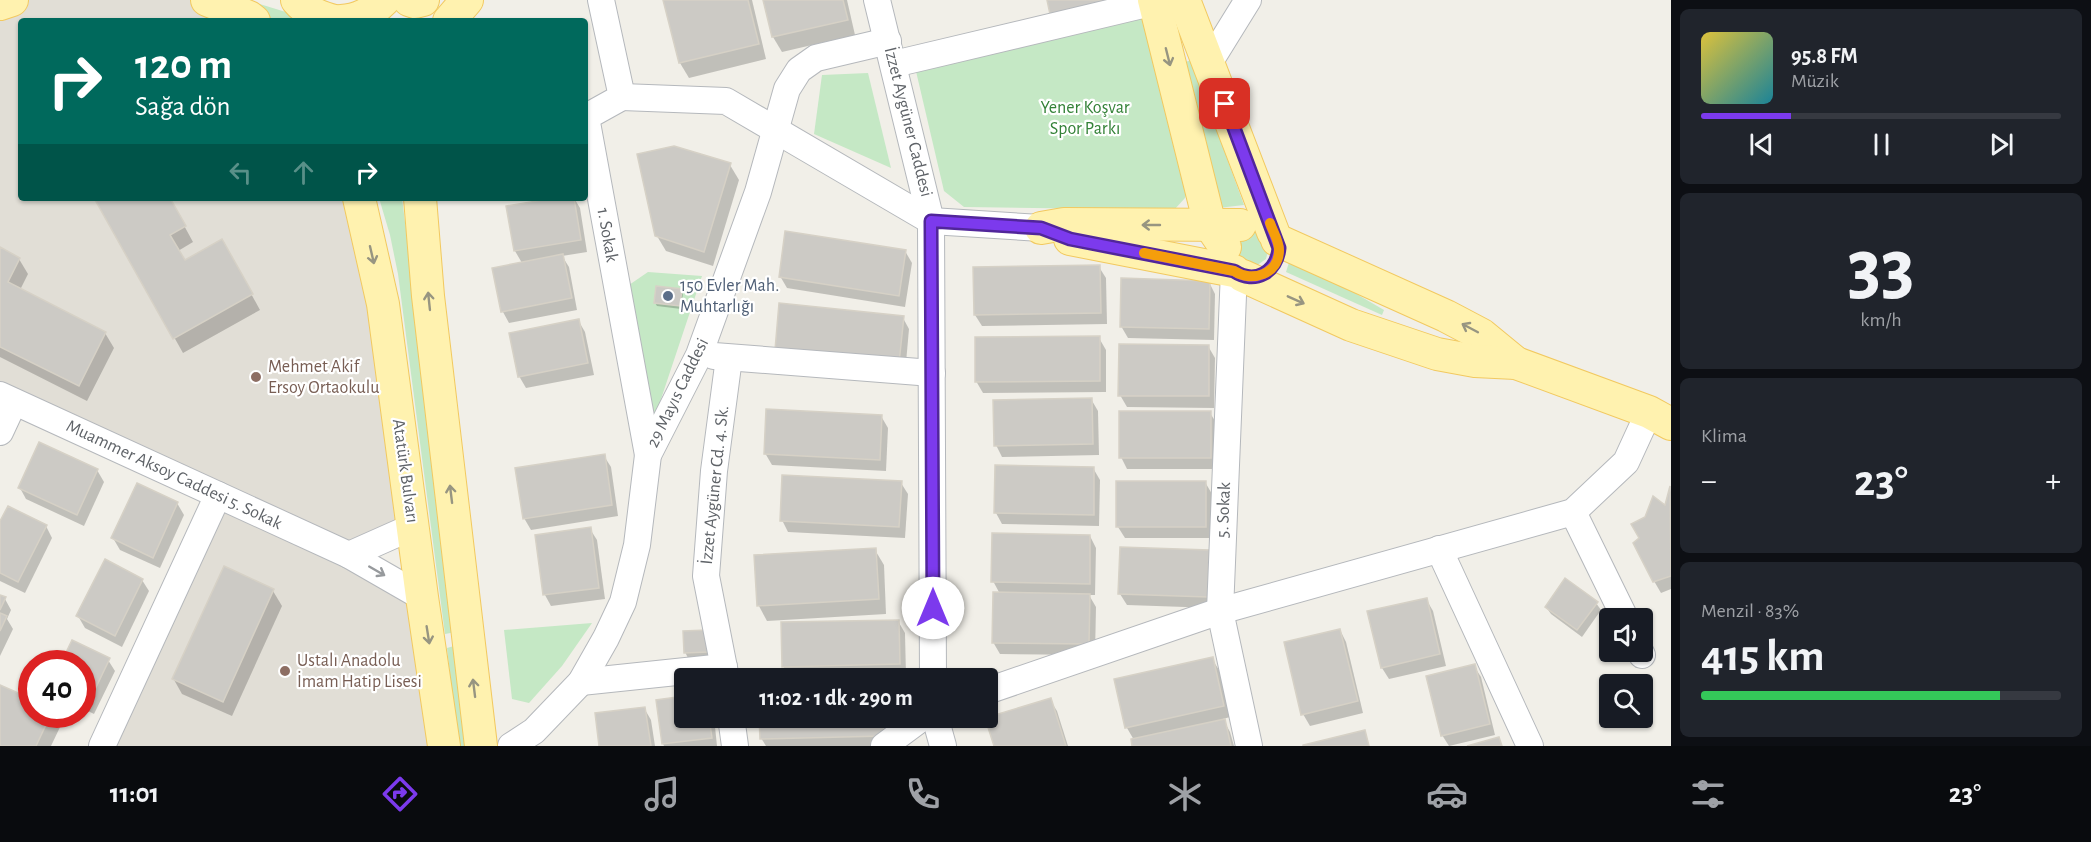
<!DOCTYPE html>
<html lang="tr">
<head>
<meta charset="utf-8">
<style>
	:root { --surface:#171b24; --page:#20242c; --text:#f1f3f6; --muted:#9ea1a6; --line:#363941; --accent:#7c3aed }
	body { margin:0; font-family:"Alegreya Sans",sans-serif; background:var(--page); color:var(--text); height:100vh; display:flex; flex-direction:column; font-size:22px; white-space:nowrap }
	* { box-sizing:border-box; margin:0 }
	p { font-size:20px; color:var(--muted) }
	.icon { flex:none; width:33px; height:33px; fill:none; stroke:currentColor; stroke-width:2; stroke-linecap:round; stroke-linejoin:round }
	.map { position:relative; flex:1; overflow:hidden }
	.side { display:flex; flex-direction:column; gap:9px; padding:9px; background:#0d0f14; width:420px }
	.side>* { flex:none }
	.top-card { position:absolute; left:18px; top:18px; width:570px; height:183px; border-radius:6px; box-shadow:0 2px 4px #0004; background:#00695c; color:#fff; overflow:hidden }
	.controls { position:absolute; left:1599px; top:608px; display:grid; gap:12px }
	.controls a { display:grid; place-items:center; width:54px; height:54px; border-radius:6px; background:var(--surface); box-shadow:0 2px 4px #0004; font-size:30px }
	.speed { position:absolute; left:18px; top:650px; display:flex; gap:12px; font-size:30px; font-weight:700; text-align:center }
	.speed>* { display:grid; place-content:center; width:78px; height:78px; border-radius:50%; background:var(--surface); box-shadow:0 2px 4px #0004; line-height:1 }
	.speed .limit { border:9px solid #d22; background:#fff; color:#111 }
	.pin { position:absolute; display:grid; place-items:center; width:51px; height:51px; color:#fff; margin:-26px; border-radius:12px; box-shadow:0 3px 9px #0006 }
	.me { position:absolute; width:66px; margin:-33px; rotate:0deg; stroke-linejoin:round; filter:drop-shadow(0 0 4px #0008) }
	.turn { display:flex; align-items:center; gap:21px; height:126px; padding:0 18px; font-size:27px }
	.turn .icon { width:78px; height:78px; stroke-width:2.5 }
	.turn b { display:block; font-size:42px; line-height:51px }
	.lanes { display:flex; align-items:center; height:57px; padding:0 18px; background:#0003; justify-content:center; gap:30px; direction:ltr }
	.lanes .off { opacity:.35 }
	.big { font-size:45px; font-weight:700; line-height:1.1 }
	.side .card { flex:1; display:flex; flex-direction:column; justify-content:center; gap:9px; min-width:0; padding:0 21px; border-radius:9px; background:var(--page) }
	.side .dial { align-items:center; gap:0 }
	.dial b { font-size:78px; line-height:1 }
	.song { display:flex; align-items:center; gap:18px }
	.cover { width:72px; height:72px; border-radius:9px; background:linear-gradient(135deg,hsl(50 70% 55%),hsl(190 70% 35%)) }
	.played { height:6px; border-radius:3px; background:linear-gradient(90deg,var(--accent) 25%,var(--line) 25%) }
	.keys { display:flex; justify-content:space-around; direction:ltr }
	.heat { display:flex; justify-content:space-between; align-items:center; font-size:33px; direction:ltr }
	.charge { height:9px; border-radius:4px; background:linear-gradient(90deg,#34c759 83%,var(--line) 0) }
	.trip { position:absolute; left:674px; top:668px; width:324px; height:60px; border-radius:6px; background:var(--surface); box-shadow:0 2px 4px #0004; font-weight:700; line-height:60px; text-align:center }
	.menu { display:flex; height:96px; justify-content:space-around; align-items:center; background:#090b0e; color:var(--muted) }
	.menu .icon { width:42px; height:42px }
	.menu .selected { color:var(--accent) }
	.menu b { font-size:27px; color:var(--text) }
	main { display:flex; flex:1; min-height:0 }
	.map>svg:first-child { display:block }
	.education { fill:#e1ded6 }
	.green { fill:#c5e8c5 }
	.shadow { fill:#0003 }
	.building { fill:#cccac5; stroke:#d6d1c6; stroke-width:1.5 }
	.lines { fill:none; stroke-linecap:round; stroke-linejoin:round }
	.minor-casing { stroke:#b5b8bc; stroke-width:28 }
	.major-casing { stroke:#f2c960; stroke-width:34 }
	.minor { stroke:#fff; stroke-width:26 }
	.major { stroke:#fff2af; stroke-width:32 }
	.oneway { stroke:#979581 }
	.oneway2 { stroke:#979a9d }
	.route-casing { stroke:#51269a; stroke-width:15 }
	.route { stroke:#7c3aed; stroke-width:10 }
	.slow { stroke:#f59e0b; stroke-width:10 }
	.service-dot { fill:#5c6f8a; stroke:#fff; stroke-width:2 }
	.education-dot { fill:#8d6e63; stroke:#fff; stroke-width:2 }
	.labels { text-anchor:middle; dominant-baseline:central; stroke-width:4.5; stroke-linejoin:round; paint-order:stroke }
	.park-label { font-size:18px; fill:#348238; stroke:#fff }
	.street-label { font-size:18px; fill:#5f6368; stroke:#fff }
	.service-label { font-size:18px; fill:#4e5e75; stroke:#fff; text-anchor:start }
	.education-label { font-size:18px; fill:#785e54; stroke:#fff; text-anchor:start }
</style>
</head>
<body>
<main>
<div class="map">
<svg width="1671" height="746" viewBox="0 0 1671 746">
	<rect width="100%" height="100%" fill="#f1efe8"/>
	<!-- education -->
	<polygon class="education" points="12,0 207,0 254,21 21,21 21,198 359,198 412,527 350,555 422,597 444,746 102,746 218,496 0,395 0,4"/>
	<!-- green -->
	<g class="green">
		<polygon points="247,0 289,13 291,21 269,21"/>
		<polygon points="1150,12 1191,182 1185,198 1174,210 964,207 944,191 915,67"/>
		<polygon points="1191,60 1244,205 1218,208 1183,63"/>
		<polygon points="868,73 891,168 814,134 822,75"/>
		<polygon points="379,198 402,198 456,632 445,634 398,274 390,235"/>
		<polygon points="1252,231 1258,232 1269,247 1266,259 1256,266 1239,262 1234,242"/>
		<polygon points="1291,256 1384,310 1382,315 1286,272"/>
		<polygon points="648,272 702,276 650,432 629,285"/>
		<polygon points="592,623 562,666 529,703 512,699 504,630"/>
		<polygon points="454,646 466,746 458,746 447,648"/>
	</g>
	<!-- shadow -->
	<g class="shadow">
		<polygon points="665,0 752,0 766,59 689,78 680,63"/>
		<polygon points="765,0 847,0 855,35 782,52 773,37"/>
		<polygon points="730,165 739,180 713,266 666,251 657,236"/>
		<polygon points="96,198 169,198 193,242 178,251 184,262 222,241 260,310 183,353"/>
		<polygon points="564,198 574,198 580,208 587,252 562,256 569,267 577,310 509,323 503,312 522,263 515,251"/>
		<polygon points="0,249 19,259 28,274 20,290 105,333 114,348 87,401 0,357"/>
		<polygon points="905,251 912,263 905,307 787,288 780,276"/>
		<polygon points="1099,267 1106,278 1107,324 982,326 975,315"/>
		<polygon points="1209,282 1215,294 1214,340 1128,338 1121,326"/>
		<polygon points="681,291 683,294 681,309 657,306 655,303"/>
		<polygon points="903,318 909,329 905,374 776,349"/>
		<polygon points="578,320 585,332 594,375 526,388 519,376"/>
		<polygon points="1099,338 1106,350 1106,392 983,393 976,381"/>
		<polygon points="1208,346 1215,358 1214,408 1127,407 1120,395"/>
		<polygon points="1091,399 1098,411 1099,455 1002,457 996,445"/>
		<polygon points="1210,413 1217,424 1217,469 1127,469 1121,457"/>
		<polygon points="881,416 888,428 886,471 772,465 765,453"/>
		<polygon points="604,456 611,467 618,516 531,530 524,518"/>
		<polygon points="1093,468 1100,480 1099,526 1002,524 996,513"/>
		<polygon points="97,470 104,482 84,526 26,499 20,488"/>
		<polygon points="1205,482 1212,494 1212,538 1125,538 1118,527"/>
		<polygon points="901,483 908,494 905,538 788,532 782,520"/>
		<polygon points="1671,489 1671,589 1661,593 1654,581 1666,507"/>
		<polygon points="177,503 184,515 160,568 120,550 113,538"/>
		<polygon points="0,525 46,526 52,538 25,593 0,581"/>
		<polygon points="590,529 597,540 605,599 551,606 545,595"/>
		<polygon points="1090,536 1096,548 1095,595 1089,595 1096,607 1095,655 1000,654 993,642 1000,594 993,581"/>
		<polygon points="875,550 884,565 886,614 767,621 759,606"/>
		<polygon points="1209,551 1215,563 1214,608 1127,605 1120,594"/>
		<polygon points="142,580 149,591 122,647 85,628 78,616"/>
		<polygon points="273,591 282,606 232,716 182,694 173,678"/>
		<polygon points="0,596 5,599 11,610 7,619 13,629 0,656"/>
		<polygon points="1426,599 1433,611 1446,666 1389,679 1382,668 1369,612"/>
		<polygon points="1596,603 1601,610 1582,637 1551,614 1546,607"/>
		<polygon points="898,621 905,633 906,676 790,678 783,666"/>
		<polygon points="1340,630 1346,642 1363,713 1310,726 1303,714"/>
		<polygon points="706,632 712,659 689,660 685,652"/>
		<polygon points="1212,659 1219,670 1230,717 1223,719 1230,732 1234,746 1134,746 1134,740 1127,728 1116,681"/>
		<polygon points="108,660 115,671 94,714 82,708 82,663 62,663"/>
		<polygon points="1474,666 1481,677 1495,735 1449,746 1442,735"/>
		<polygon points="0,687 32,714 54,714 61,725 51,746 0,746"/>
		<polygon points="684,698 684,717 714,717 717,746 664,746 663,744"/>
		<polygon points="1050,700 1057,711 1068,746 995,746 987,719"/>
		<polygon points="644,708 651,720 655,746 601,746 597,715"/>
		<polygon points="761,717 889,717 890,746 766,746 761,738"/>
	</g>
	<!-- building -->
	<g class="building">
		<polygon points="663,0 748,0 759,44 679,63"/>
		<polygon points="763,0 843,0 848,20 772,37"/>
		<polygon points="1047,0 1110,0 1051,19"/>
		<polygon points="674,146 731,163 704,252 655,236 637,154"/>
		<polygon points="94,198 170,198 186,226 170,235 185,260 222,239 253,294 173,339"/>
		<polygon points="555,198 574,198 581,240 514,251 506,206"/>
		<polygon points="785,231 906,250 899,296 779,277"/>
		<polygon points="0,247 20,258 8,282 106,332 79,386 0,347"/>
		<polygon points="563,254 572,298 501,312 492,268"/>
		<polygon points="1100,265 1101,313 974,315 973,267"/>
		<polygon points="1121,278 1210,281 1209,329 1120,327"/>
		<polygon points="656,286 682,289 680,306 654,303"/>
		<polygon points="779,303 904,316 899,363 775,350"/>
		<polygon points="579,319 588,363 518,377 509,333"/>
		<polygon points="1100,336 1100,381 975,382 975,337"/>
		<polygon points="1119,344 1209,345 1209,396 1118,396"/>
		<polygon points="1092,398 1093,444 994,446 993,400"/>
		<polygon points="766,409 882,415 880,460 764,454"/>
		<rect x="1119" y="411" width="92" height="47"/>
		<polygon points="39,442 98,469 77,515 18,488"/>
		<polygon points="605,454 612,505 523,519 515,468"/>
		<polygon points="995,465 1094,467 1094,515 994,513"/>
		<polygon points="782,475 902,481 899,527 780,521"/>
		<rect x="1116" y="481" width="90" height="46"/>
		<polygon points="137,483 178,502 153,558 111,538"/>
		<polygon points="1670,486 1671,576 1653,582 1633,543 1639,538 1631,524 1645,517 1653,496 1665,505"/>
		<polygon points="8,506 47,525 18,582 0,573 0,521"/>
		<polygon points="591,527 599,588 543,595 535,535"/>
		<polygon points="992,533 1090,535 1090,584 991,582"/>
		<polygon points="1120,547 1209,550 1208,597 1118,594"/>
		<polygon points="876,548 879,599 757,606 754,555"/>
		<polygon points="105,559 143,579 115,636 76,616"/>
		<polygon points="224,566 274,589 223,702 172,679"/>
		<polygon points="1565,578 1598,602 1577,630 1545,607"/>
		<polygon points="993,592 1090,594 1089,644 992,643"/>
		<polygon points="0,595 6,597 0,610"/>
		<polygon points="1427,598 1440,654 1381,668 1367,611"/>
		<polygon points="0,613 7,616 0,631"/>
		<polygon points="899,620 900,664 782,667 781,622"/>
		<polygon points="1340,629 1358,701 1301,715 1284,642"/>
		<polygon points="707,630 708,652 684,653 683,631"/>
		<polygon points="72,640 110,658 88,704 82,701 82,663 61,663"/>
		<polygon points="1213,657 1224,706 1125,728 1114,679"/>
		<polygon points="1475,664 1490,724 1441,736 1426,676"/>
		<polygon points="0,685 32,699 32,714 51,714 36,746 0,746"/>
		<polygon points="684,696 684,717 709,717 712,738 662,744 656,700"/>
		<polygon points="1051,698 1066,746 994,746 985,718"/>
		<polygon points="645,707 651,746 599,746 595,713"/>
		<polygon points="759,717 884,717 884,736 760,739"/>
		<polygon points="1225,719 1231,746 1132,746 1131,739"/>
		<polygon points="1365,730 1369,746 1303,746 1303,745"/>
		<polygon points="1499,737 1502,746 1467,746"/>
	</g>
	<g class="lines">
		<defs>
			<g id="minor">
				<polyline points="601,0 622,97 586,117 648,455"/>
				<polyline points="877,0 931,221 933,678"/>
				<polyline points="1209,63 1248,0"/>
				<polyline points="894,64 1155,2"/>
				<polyline points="622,97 726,101 931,221 1041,228"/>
				<polyline points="1234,271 1220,611 1249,746"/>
				<polyline points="714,356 932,373"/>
				<polyline points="0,395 349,555"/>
				<polyline points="0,432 14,402"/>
				<polyline points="1573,512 1625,618"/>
				<polyline points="412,527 349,555 422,597"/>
				<polyline points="1439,549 1530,746"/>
				<polyline points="1640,651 1642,655"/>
				<polyline points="726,678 706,576 714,471 729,358"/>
				<polyline points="581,682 724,667"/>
				<polyline points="987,691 1220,611 1573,512 1626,462 1649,412"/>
				<polyline points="731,717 735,746"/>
				<polyline points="935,717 943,746"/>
				<polyline points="102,746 218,495"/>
				<polyline points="511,746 534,731 581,682 606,638 623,602 637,545 648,455 699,355 758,192 787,89 799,70 816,58 888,41"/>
				<polyline points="884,746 923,717"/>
			</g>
			<g id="major">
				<polyline points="207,0 249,17 254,21"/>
				<path d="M297 0C307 12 319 17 334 21"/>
				<polyline points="409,0 415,2 423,0"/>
				<polyline points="1154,0 1210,225 1225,247"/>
				<polyline points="1184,0 1273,232"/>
				<polyline points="0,4 12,0"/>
				<path d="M341 21C359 20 371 13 384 0"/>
				<polyline points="449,21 467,0"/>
				<polyline points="359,198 383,304 422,597 444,746"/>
				<polyline points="420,198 428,296 481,746"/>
				<polyline points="1041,228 1064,224 1240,225"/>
				<polyline points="1070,239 1234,271"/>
				<polyline points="1277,240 1446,316 1482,335 1516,363"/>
				<polyline points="1243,276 1351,325 1437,354 1475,361 1516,363 1649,412 1671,424"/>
			</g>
		</defs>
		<!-- minor casing -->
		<use href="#minor" class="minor-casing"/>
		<!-- major casing -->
		<use href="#major" class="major-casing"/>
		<!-- minor -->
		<use href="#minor" class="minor"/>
		<!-- major -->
		<use href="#major" class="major"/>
	</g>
	<!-- one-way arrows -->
	<defs><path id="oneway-shaft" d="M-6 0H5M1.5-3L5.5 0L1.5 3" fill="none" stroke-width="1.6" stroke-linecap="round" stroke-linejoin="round" transform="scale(1.5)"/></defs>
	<g class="oneway">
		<use href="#oneway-shaft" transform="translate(1168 57) rotate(76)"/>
		<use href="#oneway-shaft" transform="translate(1151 225) rotate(-180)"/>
		<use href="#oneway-shaft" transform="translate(372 255) rotate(77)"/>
		<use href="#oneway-shaft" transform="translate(1296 300) rotate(24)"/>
		<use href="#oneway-shaft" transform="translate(429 301) rotate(-96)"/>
		<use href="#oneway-shaft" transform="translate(1470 328) rotate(-152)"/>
		<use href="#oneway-shaft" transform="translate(451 494) rotate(-97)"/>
		<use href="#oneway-shaft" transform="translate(428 635) rotate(81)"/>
		<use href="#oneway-shaft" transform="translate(474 688) rotate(-97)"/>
	</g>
	<use class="oneway2" href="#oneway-shaft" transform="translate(377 571) rotate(30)"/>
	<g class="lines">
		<defs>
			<path id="route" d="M933 608 931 221 1041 228 1070 239 1234 271C1255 285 1277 272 1279 248L1225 104"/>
		</defs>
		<!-- route casing -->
		<use href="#route" class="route-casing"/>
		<!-- route -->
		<use href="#route" class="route"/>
		<!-- slow -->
		<path class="slow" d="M1144 253 1234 271C1252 283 1279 274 1279 250 1279 241 1273 232 1270 223"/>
	</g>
	<!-- markers -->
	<circle class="service-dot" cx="668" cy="296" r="6"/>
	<g class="education-dot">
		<circle cx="256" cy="377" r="6"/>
		<circle cx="285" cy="671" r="6"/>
	</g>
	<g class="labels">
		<!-- park labels -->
		<g class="park-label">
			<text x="1085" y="108">Yener Koşvar<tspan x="1085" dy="21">Spor Parkı</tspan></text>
		</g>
		<!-- street labels -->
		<g class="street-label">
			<text transform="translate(908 122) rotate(76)">İzzet Aygüner Caddesi</text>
			<text transform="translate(607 235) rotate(80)">1. Sokak</text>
			<text transform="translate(678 393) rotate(-64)">29 Mayıs Caddesi</text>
			<text transform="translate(405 471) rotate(82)">Atatürk Bulvarı</text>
			<text transform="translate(174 475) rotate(25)">Muammer Aksoy Caddesi 5. Sokak</text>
			<text transform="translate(715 485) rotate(-84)">İzzet Aygüner Cd. 4. Sk.</text>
			<text transform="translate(1224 510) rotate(-88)">5. Sokak</text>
		</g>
		<!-- service labels -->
		<g class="service-label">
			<text x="680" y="286">150 Evler Mah.<tspan x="680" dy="21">Muhtarlığı</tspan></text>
		</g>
		<!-- education labels -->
		<g class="education-label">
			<text x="268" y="367">Mehmet Akif<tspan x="268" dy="21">Ersoy Ortaokulu</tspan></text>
			<text x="297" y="661">Ustalı Anadolu<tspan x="297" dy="21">İmam Hatip Lisesi</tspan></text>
		</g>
	</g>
</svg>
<div class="controls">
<a><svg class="icon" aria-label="sound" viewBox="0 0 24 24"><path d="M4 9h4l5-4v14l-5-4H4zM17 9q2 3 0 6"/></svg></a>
<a><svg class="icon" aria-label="search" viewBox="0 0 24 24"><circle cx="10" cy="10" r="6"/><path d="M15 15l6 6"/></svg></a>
</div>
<div class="speed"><div class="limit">40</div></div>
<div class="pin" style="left:1225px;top:104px;background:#d93025"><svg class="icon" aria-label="arrive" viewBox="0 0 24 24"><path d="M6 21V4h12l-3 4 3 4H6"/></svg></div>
<svg class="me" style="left:933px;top:608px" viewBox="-20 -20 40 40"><circle r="19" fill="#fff"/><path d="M0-13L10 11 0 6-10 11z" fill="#7c3aed"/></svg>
<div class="trip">11:02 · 1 dk · 290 m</div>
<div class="top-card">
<div class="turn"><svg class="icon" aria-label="right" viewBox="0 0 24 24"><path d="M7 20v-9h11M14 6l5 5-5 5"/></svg><div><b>120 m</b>Sağa dön</div></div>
<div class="lanes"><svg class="icon off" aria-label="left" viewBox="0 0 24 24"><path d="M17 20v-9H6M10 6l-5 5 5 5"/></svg><svg class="icon off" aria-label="ahead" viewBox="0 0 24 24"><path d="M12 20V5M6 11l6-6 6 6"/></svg><svg class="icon" aria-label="right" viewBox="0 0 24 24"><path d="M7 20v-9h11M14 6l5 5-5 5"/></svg></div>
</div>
</div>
<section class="side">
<div class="card">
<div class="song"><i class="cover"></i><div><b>95.8 FM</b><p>Müzik</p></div></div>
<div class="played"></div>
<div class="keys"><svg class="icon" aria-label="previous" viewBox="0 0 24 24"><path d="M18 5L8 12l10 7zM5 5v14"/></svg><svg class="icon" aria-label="pause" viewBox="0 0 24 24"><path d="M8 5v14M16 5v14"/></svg><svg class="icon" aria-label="next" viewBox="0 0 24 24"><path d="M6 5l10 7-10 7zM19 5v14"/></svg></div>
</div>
<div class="card dial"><b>33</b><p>km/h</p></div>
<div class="card"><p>Klima</p>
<div class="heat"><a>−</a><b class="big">23°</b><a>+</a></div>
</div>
<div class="card"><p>Menzil · 83%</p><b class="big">415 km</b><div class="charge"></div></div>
</section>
</main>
<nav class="menu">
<b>11:01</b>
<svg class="icon selected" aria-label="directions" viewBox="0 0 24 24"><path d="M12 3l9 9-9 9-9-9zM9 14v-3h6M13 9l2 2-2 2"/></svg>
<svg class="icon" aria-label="music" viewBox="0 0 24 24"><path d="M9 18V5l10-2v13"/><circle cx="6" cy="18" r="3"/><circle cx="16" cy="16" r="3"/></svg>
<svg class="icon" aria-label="phone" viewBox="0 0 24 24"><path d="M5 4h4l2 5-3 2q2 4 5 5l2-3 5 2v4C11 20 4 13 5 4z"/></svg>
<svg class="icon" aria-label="climate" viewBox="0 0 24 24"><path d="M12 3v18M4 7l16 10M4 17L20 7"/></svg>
<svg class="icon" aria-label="car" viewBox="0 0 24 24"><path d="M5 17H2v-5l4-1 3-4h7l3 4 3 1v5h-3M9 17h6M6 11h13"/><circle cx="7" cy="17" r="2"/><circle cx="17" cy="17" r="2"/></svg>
<svg class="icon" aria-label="filters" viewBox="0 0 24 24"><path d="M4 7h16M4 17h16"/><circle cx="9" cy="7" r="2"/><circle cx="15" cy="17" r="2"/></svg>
<b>23°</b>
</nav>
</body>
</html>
